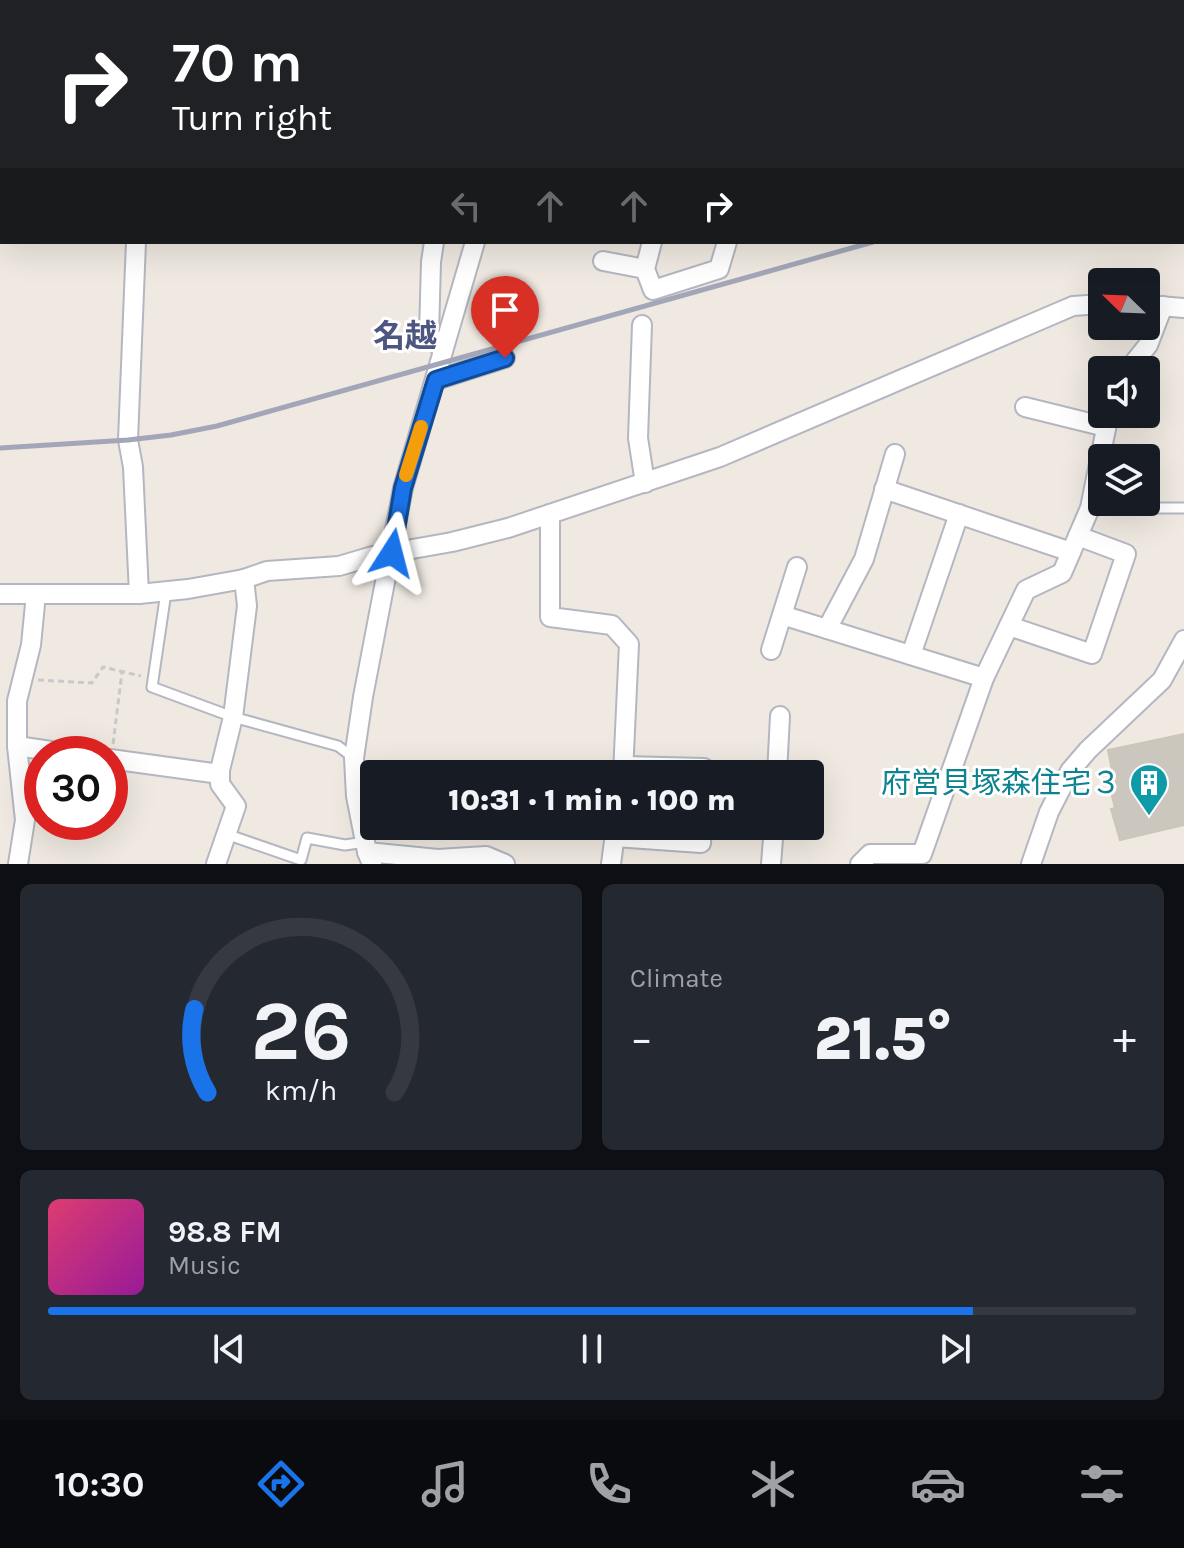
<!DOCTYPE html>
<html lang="en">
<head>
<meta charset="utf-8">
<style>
	:root { --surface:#171b24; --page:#242831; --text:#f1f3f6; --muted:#9ea1a6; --line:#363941; --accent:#1a73e8 }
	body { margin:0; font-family:Karla,"Noto Sans JP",sans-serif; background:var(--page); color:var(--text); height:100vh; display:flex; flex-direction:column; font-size:30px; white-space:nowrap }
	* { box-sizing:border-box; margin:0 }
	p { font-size:26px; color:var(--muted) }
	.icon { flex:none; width:44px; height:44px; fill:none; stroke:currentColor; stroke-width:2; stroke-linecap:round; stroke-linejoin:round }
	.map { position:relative; height:864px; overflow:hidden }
	.side { display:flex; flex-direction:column; gap:20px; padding:20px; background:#0d0f14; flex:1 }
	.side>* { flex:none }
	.guide { position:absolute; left:0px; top:0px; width:1184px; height:244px; box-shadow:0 8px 32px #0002; background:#202124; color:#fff; overflow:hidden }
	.needle { width:52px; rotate:293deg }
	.tools { position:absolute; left:1088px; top:268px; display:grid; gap:16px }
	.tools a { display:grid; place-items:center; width:72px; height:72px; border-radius:8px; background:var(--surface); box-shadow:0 8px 32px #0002; font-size:40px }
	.speed { position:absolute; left:24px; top:736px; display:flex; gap:16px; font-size:40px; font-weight:700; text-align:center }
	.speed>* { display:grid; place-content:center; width:104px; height:104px; border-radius:50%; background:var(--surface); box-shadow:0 8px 32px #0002; line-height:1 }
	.speed .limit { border:12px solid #d22; background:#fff; color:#111 }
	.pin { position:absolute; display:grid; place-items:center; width:68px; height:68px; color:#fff; margin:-82px -34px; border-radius:50% 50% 50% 0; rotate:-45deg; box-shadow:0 0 8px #0007 }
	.pin .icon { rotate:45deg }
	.me { position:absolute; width:88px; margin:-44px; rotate:9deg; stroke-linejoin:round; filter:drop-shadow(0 0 6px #0008) }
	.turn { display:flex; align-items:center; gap:28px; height:168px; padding:0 40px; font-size:36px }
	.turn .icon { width:104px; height:104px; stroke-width:2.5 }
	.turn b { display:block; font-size:56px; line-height:68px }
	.lanes { display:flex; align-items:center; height:76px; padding:0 40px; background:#0003; justify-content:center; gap:40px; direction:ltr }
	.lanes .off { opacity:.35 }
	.big { font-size:60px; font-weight:800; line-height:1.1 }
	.side .widget { flex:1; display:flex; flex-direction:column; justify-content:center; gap:12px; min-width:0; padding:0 28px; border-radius:12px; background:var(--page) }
	.side .dial { align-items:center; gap:0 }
	.dial svg { height:208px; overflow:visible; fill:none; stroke:var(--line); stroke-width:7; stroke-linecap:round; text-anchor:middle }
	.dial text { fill:var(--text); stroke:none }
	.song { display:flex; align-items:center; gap:24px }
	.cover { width:96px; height:96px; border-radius:12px; background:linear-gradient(135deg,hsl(340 70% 55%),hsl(300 70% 35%)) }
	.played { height:8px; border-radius:4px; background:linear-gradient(90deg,var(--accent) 85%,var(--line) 85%) }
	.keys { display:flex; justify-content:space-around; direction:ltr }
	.heat { display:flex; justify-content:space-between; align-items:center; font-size:44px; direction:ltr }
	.side .tiles { flex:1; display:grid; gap:20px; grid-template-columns:1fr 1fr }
	.widget:last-child { grid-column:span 2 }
	.trip { position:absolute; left:360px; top:760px; width:464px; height:80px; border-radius:8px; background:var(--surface); box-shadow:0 8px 32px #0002; font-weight:800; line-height:80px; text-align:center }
	.tabs { display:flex; height:128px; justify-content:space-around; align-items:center; background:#090b0e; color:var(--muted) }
	.tabs .icon { width:56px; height:56px }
	.tabs .on { color:var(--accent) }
	.tabs b { font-size:36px; color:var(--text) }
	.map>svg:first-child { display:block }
	.water { fill:#75cff0 }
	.building { fill:#cbc7bf; stroke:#cbc5ba; stroke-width:2 }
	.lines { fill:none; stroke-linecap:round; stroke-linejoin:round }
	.lane-casing { stroke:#b4b7c1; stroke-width:13 }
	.street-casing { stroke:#b4b7c1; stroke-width:22 }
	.secondary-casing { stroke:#b4b7c1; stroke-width:30 }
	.path { stroke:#c9c9c9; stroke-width:3; stroke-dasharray:6 4; stroke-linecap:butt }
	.lane { stroke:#fff; stroke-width:9 }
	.street { stroke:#fff; stroke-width:18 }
	.secondary { stroke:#fff; stroke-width:26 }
	.rail { stroke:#a3a6b8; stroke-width:5 }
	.route-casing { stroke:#114b97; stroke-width:20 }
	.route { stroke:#1a73e8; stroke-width:14 }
	.slow { stroke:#f59e0b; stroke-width:14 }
	.labels { text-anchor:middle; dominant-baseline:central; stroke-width:6; stroke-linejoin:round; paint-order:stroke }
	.culture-label { font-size:30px; fill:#0d838f; stroke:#fff; text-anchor:end }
	.neighbourhood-label { font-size:32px; font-weight:bold; fill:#4d5680; stroke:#fff }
</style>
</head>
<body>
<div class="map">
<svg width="1184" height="864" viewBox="0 0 1184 864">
	<rect width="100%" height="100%" fill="#efe9e1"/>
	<!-- water -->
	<polygon class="water" points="622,0 833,0 828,2"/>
	<!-- building -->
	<polygon class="building" points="1184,734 1184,825 1120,840 1111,809 1115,808 1111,792 1116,791 1108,750"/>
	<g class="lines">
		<defs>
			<g id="lane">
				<polyline points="1090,508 1184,508"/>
				<polyline points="166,592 152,687 233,717 338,746 354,758"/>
				<polyline points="226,834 301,860 307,838 345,845 365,842"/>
			</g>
			<g id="street">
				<polyline points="141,2 142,0"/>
				<polyline points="454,2 454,0"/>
				<polyline points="899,2 901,0"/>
				<polyline points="136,242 128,440 133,467 139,594"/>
				<polyline points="434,242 431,262 429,335 443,350"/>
				<polyline points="652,242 645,269 653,290 719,269 727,242"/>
				<polyline points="603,261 645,269"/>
				<polyline points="1146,305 1184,308"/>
				<polyline points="642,325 638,438 645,483"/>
				<polyline points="1128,370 1148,345 1163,306"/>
				<polyline points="436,380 505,358"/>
				<polyline points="1025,407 1106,427"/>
				<polyline points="884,489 1071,552"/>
				<polyline points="550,514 550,617 612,625 629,644 623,774"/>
				<polyline points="0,594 139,594 188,589 244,579 267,571 339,566 373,556 452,542 508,528 720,457 1073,306 1102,304"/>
				<polyline points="782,615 984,678"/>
				<polyline points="1009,626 1092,654 1126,554 1078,536"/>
				<polyline points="827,629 864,559 895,454"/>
				<polyline points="771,650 797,567"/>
				<polyline points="911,655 959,514"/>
				<polyline points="17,746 71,754"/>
				<polyline points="110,759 220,774"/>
				<polyline points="624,766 704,768 704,774"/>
				<polyline points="777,774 780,716"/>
				<polyline points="615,837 701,843 702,826"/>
				<polyline points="367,852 438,859 486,856 505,864"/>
				<polyline points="18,864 25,820 17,746 17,701 31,645 36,594"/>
				<polyline points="216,864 236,806 220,784 220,770 233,717 247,606 244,579"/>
				<polyline points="372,864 367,852 356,796 354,758 363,697 403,488 475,242"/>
				<polyline points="611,864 616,826"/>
				<polyline points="771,864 774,826"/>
				<polyline points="860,864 870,854 922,854 984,678 1026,590 1062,573 1090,508 1109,414"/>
				<polyline points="1031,864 1049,812 1070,771 1088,750 1162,680 1184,640"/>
			</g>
			<g id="secondary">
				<polyline points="1182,80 1184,80"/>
				<polyline points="0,148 2,148"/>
			</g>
		</defs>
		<!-- lane casing -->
		<use href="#lane" class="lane-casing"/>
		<!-- street casing -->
		<use href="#street" class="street-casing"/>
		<!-- secondary casing -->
		<use href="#secondary" class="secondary-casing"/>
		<!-- path -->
		<g class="path">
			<polyline points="38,680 92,683 103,667 141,676"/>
			<polyline points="113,744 122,672"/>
		</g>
		<!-- lane -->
		<use href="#lane" class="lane"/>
		<!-- street -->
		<use href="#street" class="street"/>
		<!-- secondary -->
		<use href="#secondary" class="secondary"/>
		<!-- rail -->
		<g class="rail">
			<polyline points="1182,159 1184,159"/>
			<polyline points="0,448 128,440 171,435 217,426 873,242"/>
		</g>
	</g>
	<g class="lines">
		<defs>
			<polyline id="route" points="392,553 403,488 436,380 505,358"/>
		</defs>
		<!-- route casing -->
		<use href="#route" class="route-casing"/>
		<!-- route -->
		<use href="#route" class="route"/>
		<!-- slow -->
		<polyline class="slow" points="406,475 421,427"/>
	</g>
	<!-- icons -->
	<defs>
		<symbol id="building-pin" viewBox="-11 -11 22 30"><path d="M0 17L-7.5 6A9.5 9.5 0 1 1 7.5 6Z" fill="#0f9aa8" stroke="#fff"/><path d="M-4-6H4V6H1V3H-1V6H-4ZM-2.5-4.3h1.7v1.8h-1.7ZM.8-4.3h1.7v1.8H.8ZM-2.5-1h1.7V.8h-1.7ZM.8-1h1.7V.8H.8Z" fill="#fff"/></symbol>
	</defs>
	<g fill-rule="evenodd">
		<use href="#building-pin" x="1127" y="761" width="44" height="60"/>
	</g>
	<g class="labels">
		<!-- culture labels -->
		<g class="culture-label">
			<text x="1121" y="783">府営貝塚森住宅３</text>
		</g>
		<!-- neighbourhood labels -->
		<g class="neighbourhood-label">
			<text x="405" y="336">名越</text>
		</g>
	</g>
</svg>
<div class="tools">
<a><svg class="needle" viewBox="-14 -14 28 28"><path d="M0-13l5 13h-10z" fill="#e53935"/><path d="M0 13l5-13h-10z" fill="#9ea1a6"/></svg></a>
<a><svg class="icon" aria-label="sound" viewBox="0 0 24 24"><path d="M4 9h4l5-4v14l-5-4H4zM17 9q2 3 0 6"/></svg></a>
<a><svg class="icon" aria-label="layers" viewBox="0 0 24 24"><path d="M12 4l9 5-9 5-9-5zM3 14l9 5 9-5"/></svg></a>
</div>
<div class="speed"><div class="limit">30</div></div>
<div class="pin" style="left:505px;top:358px;background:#d93025"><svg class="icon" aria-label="arrive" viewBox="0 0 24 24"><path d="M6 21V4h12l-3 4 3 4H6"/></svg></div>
<svg class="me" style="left:392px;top:553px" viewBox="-20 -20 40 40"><path d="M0-17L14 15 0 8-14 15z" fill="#1a73e8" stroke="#fff" stroke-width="4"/></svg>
<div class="trip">10:31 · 1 min · 100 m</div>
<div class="guide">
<div class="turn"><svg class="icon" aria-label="right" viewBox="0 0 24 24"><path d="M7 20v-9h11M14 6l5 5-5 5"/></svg><div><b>70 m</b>Turn right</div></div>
<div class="lanes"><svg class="icon off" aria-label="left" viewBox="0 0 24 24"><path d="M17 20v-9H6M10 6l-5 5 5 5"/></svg><svg class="icon off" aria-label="ahead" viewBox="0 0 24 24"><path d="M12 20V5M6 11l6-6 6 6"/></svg><svg class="icon off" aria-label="ahead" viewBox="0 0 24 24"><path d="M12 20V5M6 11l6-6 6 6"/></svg><svg class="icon" aria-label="right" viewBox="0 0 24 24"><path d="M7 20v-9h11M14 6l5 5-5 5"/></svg></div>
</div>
</div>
<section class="side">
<div class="tiles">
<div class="widget dial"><svg viewBox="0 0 100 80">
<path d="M14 69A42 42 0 1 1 86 69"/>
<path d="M14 69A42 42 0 0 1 9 37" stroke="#1a73e8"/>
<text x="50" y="56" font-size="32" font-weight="700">26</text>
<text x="50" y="72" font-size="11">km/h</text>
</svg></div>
<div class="widget"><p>Climate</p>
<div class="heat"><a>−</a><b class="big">21.5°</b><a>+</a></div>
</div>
<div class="widget">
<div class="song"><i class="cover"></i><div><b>98.8 FM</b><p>Music</p></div></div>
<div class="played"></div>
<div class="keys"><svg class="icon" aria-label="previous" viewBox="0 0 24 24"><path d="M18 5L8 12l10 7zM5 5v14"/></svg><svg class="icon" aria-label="pause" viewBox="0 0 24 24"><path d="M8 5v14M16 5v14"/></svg><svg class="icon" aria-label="next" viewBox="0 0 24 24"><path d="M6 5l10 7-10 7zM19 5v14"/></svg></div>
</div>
</div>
</section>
<nav class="tabs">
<b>10:30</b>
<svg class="icon on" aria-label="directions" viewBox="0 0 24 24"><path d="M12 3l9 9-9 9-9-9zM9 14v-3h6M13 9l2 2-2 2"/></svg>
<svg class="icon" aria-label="music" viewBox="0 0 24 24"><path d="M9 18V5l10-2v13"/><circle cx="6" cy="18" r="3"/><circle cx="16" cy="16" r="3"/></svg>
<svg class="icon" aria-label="phone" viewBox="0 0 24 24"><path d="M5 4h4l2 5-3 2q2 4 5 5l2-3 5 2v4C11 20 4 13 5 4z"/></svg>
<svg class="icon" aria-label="climate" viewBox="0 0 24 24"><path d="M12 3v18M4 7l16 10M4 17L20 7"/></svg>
<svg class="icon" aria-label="car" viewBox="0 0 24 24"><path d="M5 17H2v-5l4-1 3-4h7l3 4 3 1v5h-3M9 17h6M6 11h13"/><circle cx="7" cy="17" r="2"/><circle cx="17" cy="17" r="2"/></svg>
<svg class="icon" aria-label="filters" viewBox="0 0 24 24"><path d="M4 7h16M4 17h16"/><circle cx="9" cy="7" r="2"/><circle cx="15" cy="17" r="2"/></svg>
</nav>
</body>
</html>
